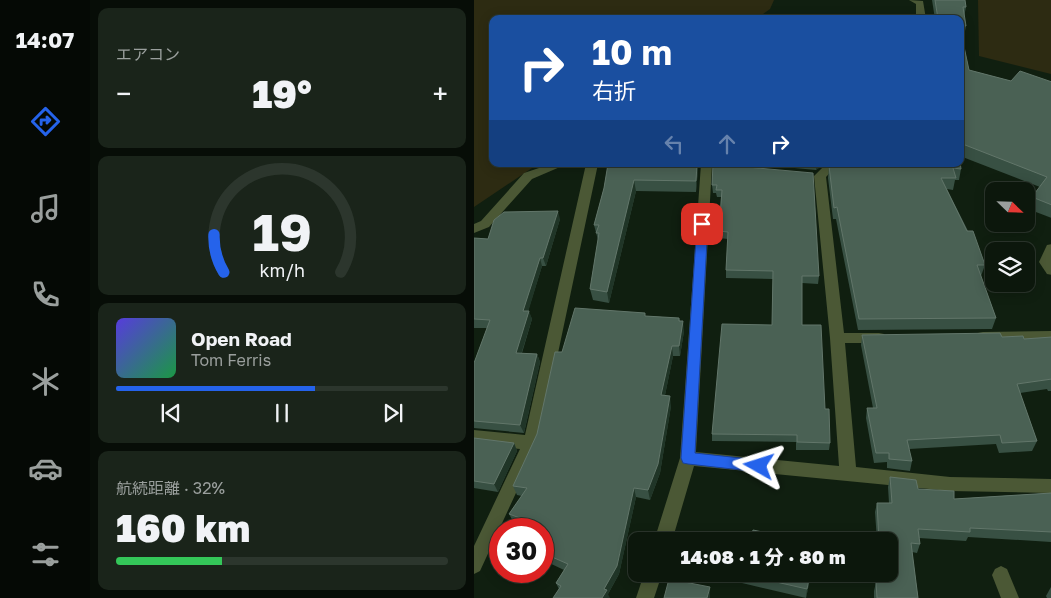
<!DOCTYPE html>
<html lang="ja">
<head>
<meta charset="utf-8">
<style>
	:root { --surface:#0c170c; --page:#1a241a; --text:#f1f3f6; --muted:#9a9f9d; --line:#2c362d; --accent:#2563eb }
	body { margin:0; font-family:"Golos Text","Noto Sans JP",sans-serif; background:var(--page); color:var(--text); height:100vh; display:flex; flex-direction:column; font-size:19px; white-space:nowrap }
	* { box-sizing:border-box; margin:0 }
	p { font-size:16px; color:var(--muted) }
	.icon { flex:none; width:28px; height:28px; fill:none; stroke:currentColor; stroke-width:2; stroke-linecap:round; stroke-linejoin:round }
	.map { position:relative; flex:1; overflow:hidden }
	.sheet { display:flex; flex-direction:column; gap:8px; padding:8px; background:#070d07; width:384px }
	.sheet>* { flex:none }
	.top-card { position:absolute; left:15px; top:15px; width:475px; height:152px; border-radius:10px; box-shadow:0 2px 12px #0003,0 0 0 1px var(--line); background:#1a4fa0; color:#fff; overflow:hidden }
	.needle { width:32px; rotate:113deg }
	.tools { position:absolute; left:511px; top:182px; display:grid; gap:10px }
	.tools a { display:grid; place-items:center; width:50px; height:50px; border-radius:10px; background:var(--surface); box-shadow:0 2px 12px #0003,0 0 0 1px var(--line); font-size:25px }
	.speed { position:absolute; left:15px; top:518px; display:flex; gap:10px; font-size:25px; font-weight:700; text-align:center }
	.speed>* { display:grid; place-content:center; width:65px; height:65px; border-radius:50%; background:var(--surface); box-shadow:0 2px 12px #0003,0 0 0 1px var(--line); line-height:1 }
	.speed .limit { border:8px solid #d22; background:#fff; color:#111 }
	.pin { position:absolute; display:grid; place-items:center; width:42px; height:42px; color:#fff; margin:-21px; border-radius:10px; box-shadow:0 2px 8px #0006 }
	.me { position:absolute; width:55px; margin:-28px; rotate:276deg; stroke-linejoin:round; filter:drop-shadow(0 0 4px #0008) }
	.turn { display:flex; align-items:center; gap:18px; height:105px; padding:0 20px; font-size:22px }
	.turn .icon { width:65px; height:65px; stroke-width:2.5 }
	.turn b { display:block; font-size:35px; line-height:42px }
	.lanes { display:flex; align-items:center; height:48px; padding:0 20px; background:#0003; justify-content:center; gap:25px; direction:ltr }
	.lanes .off { opacity:.35 }
	.big { font-size:38px; font-weight:800; line-height:1.1 }
	.sheet .tile { flex:1; display:flex; flex-direction:column; justify-content:center; gap:8px; min-width:0; padding:0 18px; border-radius:10px; background:var(--page) }
	.sheet .dial { align-items:center; gap:0 }
	.dial svg { height:130px; overflow:visible; fill:none; stroke:var(--line); stroke-width:7; stroke-linecap:round; text-anchor:middle }
	.dial text { fill:var(--text); stroke:none }
	.song { display:flex; align-items:center; gap:15px }
	.cover { width:60px; height:60px; border-radius:8px; background:linear-gradient(135deg,hsl(250 70% 55%),hsl(140 70% 35%)) }
	.played { height:5px; border-radius:2px; background:linear-gradient(90deg,var(--accent) 60%,var(--line) 60%) }
	.keys { display:flex; justify-content:space-around; direction:ltr }
	.heat { display:flex; justify-content:space-between; align-items:center; font-size:28px; direction:ltr }
	.charge { height:8px; border-radius:4px; background:linear-gradient(90deg,#34c759 32%,var(--line) 0) }
	.trip { position:absolute; left:154px; top:532px; width:270px; height:50px; border-radius:10px; background:var(--surface); box-shadow:0 2px 12px #0003,0 0 0 1px var(--line); font-weight:800; line-height:50px; text-align:center }
	main { display:flex; flex:1; min-height:0 }
	.menu { display:flex; flex-direction:column; width:90px; justify-content:space-around; align-items:center; background:#050905; color:var(--muted) }
	.menu .icon { width:35px; height:35px }
	.menu .active { color:var(--accent) }
	.menu b { font-size:22px; color:var(--text) }
	.map>svg:first-child { display:block }
	.green { fill:#2d2b12 }
	.lines { fill:none; stroke-linecap:round; stroke-linejoin:round }
	.minor { fill:#4b5835; fill-rule:evenodd }
	.wall { fill:#385043 }
	.shaded-wall { fill:#203527 }
	.building { fill:#4a6154; stroke:#62766a }
	.route { fill:#2563eb; stroke:#184099 }
</style>
</head>
<body>
<main>
<nav class="menu">
<b>14:07</b>
<svg class="icon active" aria-label="directions" viewBox="0 0 24 24"><path d="M12 3l9 9-9 9-9-9zM9 14v-3h6M13 9l2 2-2 2"/></svg>
<svg class="icon" aria-label="music" viewBox="0 0 24 24"><path d="M9 18V5l10-2v13"/><circle cx="6" cy="18" r="3"/><circle cx="16" cy="16" r="3"/></svg>
<svg class="icon" aria-label="phone" viewBox="0 0 24 24"><path d="M5 4h4l2 5-3 2q2 4 5 5l2-3 5 2v4C11 20 4 13 5 4z"/></svg>
<svg class="icon" aria-label="climate" viewBox="0 0 24 24"><path d="M12 3v18M4 7l16 10M4 17L20 7"/></svg>
<svg class="icon" aria-label="car" viewBox="0 0 24 24"><path d="M5 17H2v-5l4-1 3-4h7l3 4 3 1v5h-3M9 17h6M6 11h13"/><circle cx="7" cy="17" r="2"/><circle cx="17" cy="17" r="2"/></svg>
<svg class="icon" aria-label="filters" viewBox="0 0 24 24"><path d="M4 7h16M4 17h16"/><circle cx="9" cy="7" r="2"/><circle cx="15" cy="17" r="2"/></svg>
</nav>
<section class="sheet">
<div class="tile"><p>エアコン</p>
<div class="heat"><a>−</a><b class="big">19°</b><a>+</a></div>
</div>
<div class="tile dial"><svg viewBox="0 0 100 80">
<path d="M14 69A42 42 0 1 1 86 69"/>
<path d="M14 69A42 42 0 0 1 8 46" stroke="#2563eb"/>
<text x="50" y="56" font-size="32" font-weight="700">19</text>
<text x="50" y="72" font-size="11">km/h</text>
</svg></div>
<div class="tile">
<div class="song"><i class="cover"></i><div><b>Open Road</b><p>Tom Ferris</p></div></div>
<div class="played"></div>
<div class="keys"><svg class="icon" aria-label="previous" viewBox="0 0 24 24"><path d="M18 5L8 12l10 7zM5 5v14"/></svg><svg class="icon" aria-label="pause" viewBox="0 0 24 24"><path d="M8 5v14M16 5v14"/></svg><svg class="icon" aria-label="next" viewBox="0 0 24 24"><path d="M6 5l10 7-10 7zM19 5v14"/></svg></div>
</div>
<div class="tile"><p>航続距離 · 32%</p><b class="big">160 km</b><div class="charge"></div></div>
</section>
<div class="map">
<svg width="578" height="598" viewBox="0 0 578 598">
	<rect width="100%" height="100%" fill="#101f10"/>
	<!-- green -->
	<g class="green">
		<polygon points="0,0 300,0 296,9 282,19 19,19 19,164 64,164 0,207"/>
		<polygon points="504,0 577,0 577,74 505,56"/>
	</g>
	<g class="lines">
		<!-- minor -->
		<g class="minor">
			<polygon points="435,0 449,1 452,19 442,19 442,4"/>
			<polygon points="77,164 93,164 58,179 15,227 0,233 0,224 7,221 50,173"/>
			<polygon points="112,164 124,164 65,443 6,571 0,574 0,546 46,449 0,444 0,430 51,435"/>
			<polygon points="227,164 238,165 222,452 365,466 356,338 340,176 352,164 364,164 352,177 370,333 405,333 410,334 412,338 410,342 405,343 371,343 382,467 476,477 578,479 578,493 476,491 220,466 198,541 180,541 206,458"/>
			<polygon points="578,244 578,275 573,274 565,262 573,245"/>
			<polygon points="578,331 578,341 509,342 504,341 502,337 504,333 509,332"/>
			<polygon points="527,566 533,569 545,598 527,598 518,575 521,569"/>
			<polygon points="170,574 188,574 180,598 162,598"/>
		</g>
	</g>
	<!-- wall -->
	<g class="wall">
		<polygon points="458,0 491,0 492,7 490,17 492,26 490,36 488,36 495,70 537,81 578,82 578,218 554,209 558,197 566,187 486,156 486,19 461,19"/>
		<polygon points="134,164 224,164 224,169 222,192 162,191 135,303 119,300 116,289 124,240 120,225 130,188"/>
		<polygon points="239,164 345,276 344,284 328,283 328,325 351,409 356,443 355,450 322,450 322,442 238,441 238,434 298,325 299,279 252,278 252,270 254,239 245,238 245,231 247,197 243,197 242,193 239,193 238,185"/>
		<polygon points="276,164 350,164 342,170"/>
		<polygon points="355,166 487,169 485,180 481,180 479,190 473,189 511,265 507,276 522,318 518,329 384,330 362,219 359,219 354,178"/>
		<polygon points="86,219 72,266 68,266 54,311 58,319 48,353 63,354 66,362 50,433 0,428 0,363 13,328 0,328 0,238 14,239"/>
		<polygon points="172,316 205,318 206,321 210,331 206,356 199,356 191,395 197,406 186,473 176,500 162,497 145,574 134,594 85,589 82,583 90,570 69,560 69,529 40,523 35,514 48,496 43,495 39,486 63,434 88,352"/>
		<polygon points="388,335 528,337 550,339 578,337 578,391 574,391 573,389 546,393 563,441 558,451 525,453 522,444 435,449 438,461 436,471 413,468 413,462 400,463 392,418 393,408 399,408 387,345"/>
		<polygon points="0,438 40,443 43,451 24,492 0,488"/>
		<polygon points="416,477 444,489 480,499 578,493 578,542 494,537 492,541 445,538 446,544 443,553 438,552 444,598 400,598 400,591 402,582 405,582 405,574 415,574 415,541 403,541 401,512 403,503 415,503 414,487"/>
		<polygon points="267,574 337,574 332,598 268,583"/>
		<polygon points="577,587 578,598 573,598 572,596"/>
	</g>
	<!-- shaded-wall -->
	<g class="shaded-wall">
		<polygon points="223,164 224,164 224,169 222,192 222,181"/>
		<polygon points="343,164 350,164 342,170"/>
		<polygon points="160,180 162,191 135,303 133,292"/>
		<polygon points="84,211 86,219 72,266 69,258"/>
		<polygon points="66,258 68,266 52,319 49,311"/>
		<polygon points="55,311 58,319 45,361 42,353"/>
		<polygon points="209,321 210,331 206,356 205,346"/>
		<polygon points="198,346 199,356 189,405 187,395"/>
		<polygon points="63,354 66,362 50,433 46,425"/>
		<polygon points="196,396 197,406 186,473 176,500 174,490"/>
		<polygon points="40,443 43,451 24,492 20,484"/>
		<polygon points="160,488 162,497 145,574 134,594 136,598 128,598 130,589"/>
		<polygon points="336,574 337,574 332,598 333,589"/>
		<polygon points="236,587 236,598 233,598"/>
	</g>
	<!-- building -->
	<g class="building">
		<polygon points="461,0 491,0 492,7 489,7 492,26 486,25 486,19 464,19"/>
		<polygon points="486,28 495,70 537,81 546,71 578,82 578,205 558,197 573,177 486,143"/>
		<polygon points="486,162 487,169 479,168 482,178 467,178 493,231 499,231 511,265 503,265 522,318 385,319 363,207 360,208 355,166 357,164 486,164"/>
		<polygon points="134,164 223,164 222,181 160,180 133,292 116,289 125,233 122,233 125,225 120,225 130,188"/>
		<polygon points="239,164 339,173 345,276 328,276 328,325 347,325 351,409 355,409 356,443 323,442 323,435 238,434 248,324 298,325 299,271 252,270 254,232 245,231 248,190 242,190 243,185 238,185"/>
		<polygon points="84,211 69,258 66,258 49,311 55,311 42,353 63,354 46,425 0,421 0,363 16,320 0,319 0,238 14,239 20,220 30,212"/>
		<polygon points="101,308 171,313 171,316 205,318 205,321 209,321 205,346 198,346 187,395 196,396 184,464 174,490 160,488 143,566 130,589 133,590 128,598 79,598 87,586 82,583 94,564 69,553 69,529 38,529 46,518 35,514 53,488 39,486 63,434 81,352 88,352"/>
		<polygon points="526,333 528,337 549,336 550,339 578,337 578,379 543,384 563,441 528,443 526,435 433,440 438,461 415,459 415,453 402,453 393,408 403,408 388,335"/>
		<polygon points="0,438 40,443 20,484 0,481"/>
		<polygon points="416,477 442,480 444,489 480,491 480,499 578,493 578,532 496,528 496,532 444,529 446,544 437,543 444,598 403,598 402,582 408,582 408,574 415,574 415,541 405,541 403,503 418,503"/>
		<polygon points="279,530 317,538 316,541 276,541"/>
		<polygon points="267,574 336,574 333,589"/>
		<polygon points="195,579 236,587 233,598 190,598"/>
	</g>
	<!-- route -->
	<polygon class="route" points="228,221 234,224 221,453 285,460 290,461 292,466 290,470 285,472 214,464 209,463 207,458 223,224"/>
</svg>
<div class="tools">
<a><svg class="needle" viewBox="-14 -14 28 28"><path d="M0-13l5 13h-10z" fill="#e53935"/><path d="M0 13l5-13h-10z" fill="#9a9f9d"/></svg></a>
<a><svg class="icon" aria-label="layers" viewBox="0 0 24 24"><path d="M12 4l9 5-9 5-9-5zM3 14l9 5 9-5"/></svg></a>
</div>
<div class="speed"><div class="limit">30</div></div>
<div class="pin" style="left:228px;top:224px;background:#d93025"><svg class="icon" aria-label="arrive" viewBox="0 0 24 24"><path d="M6 21V4h12l-3 4 3 4H6"/></svg></div>
<svg class="me" style="left:285px;top:466px" viewBox="-20 -20 40 40"><path d="M0-17L14 15 0 8-14 15z" fill="#2563eb" stroke="#fff" stroke-width="4"/></svg>
<div class="trip">14:08 · 1 分 · 80 m</div>
<div class="top-card">
<div class="turn"><svg class="icon" aria-label="right" viewBox="0 0 24 24"><path d="M7 20v-9h11M14 6l5 5-5 5"/></svg><div><b>10 m</b>右折</div></div>
<div class="lanes"><svg class="icon off" aria-label="left" viewBox="0 0 24 24"><path d="M17 20v-9H6M10 6l-5 5 5 5"/></svg><svg class="icon off" aria-label="ahead" viewBox="0 0 24 24"><path d="M12 20V5M6 11l6-6 6 6"/></svg><svg class="icon" aria-label="right" viewBox="0 0 24 24"><path d="M7 20v-9h11M14 6l5 5-5 5"/></svg></div>
</div>
</div>
</main>
</body>
</html>
